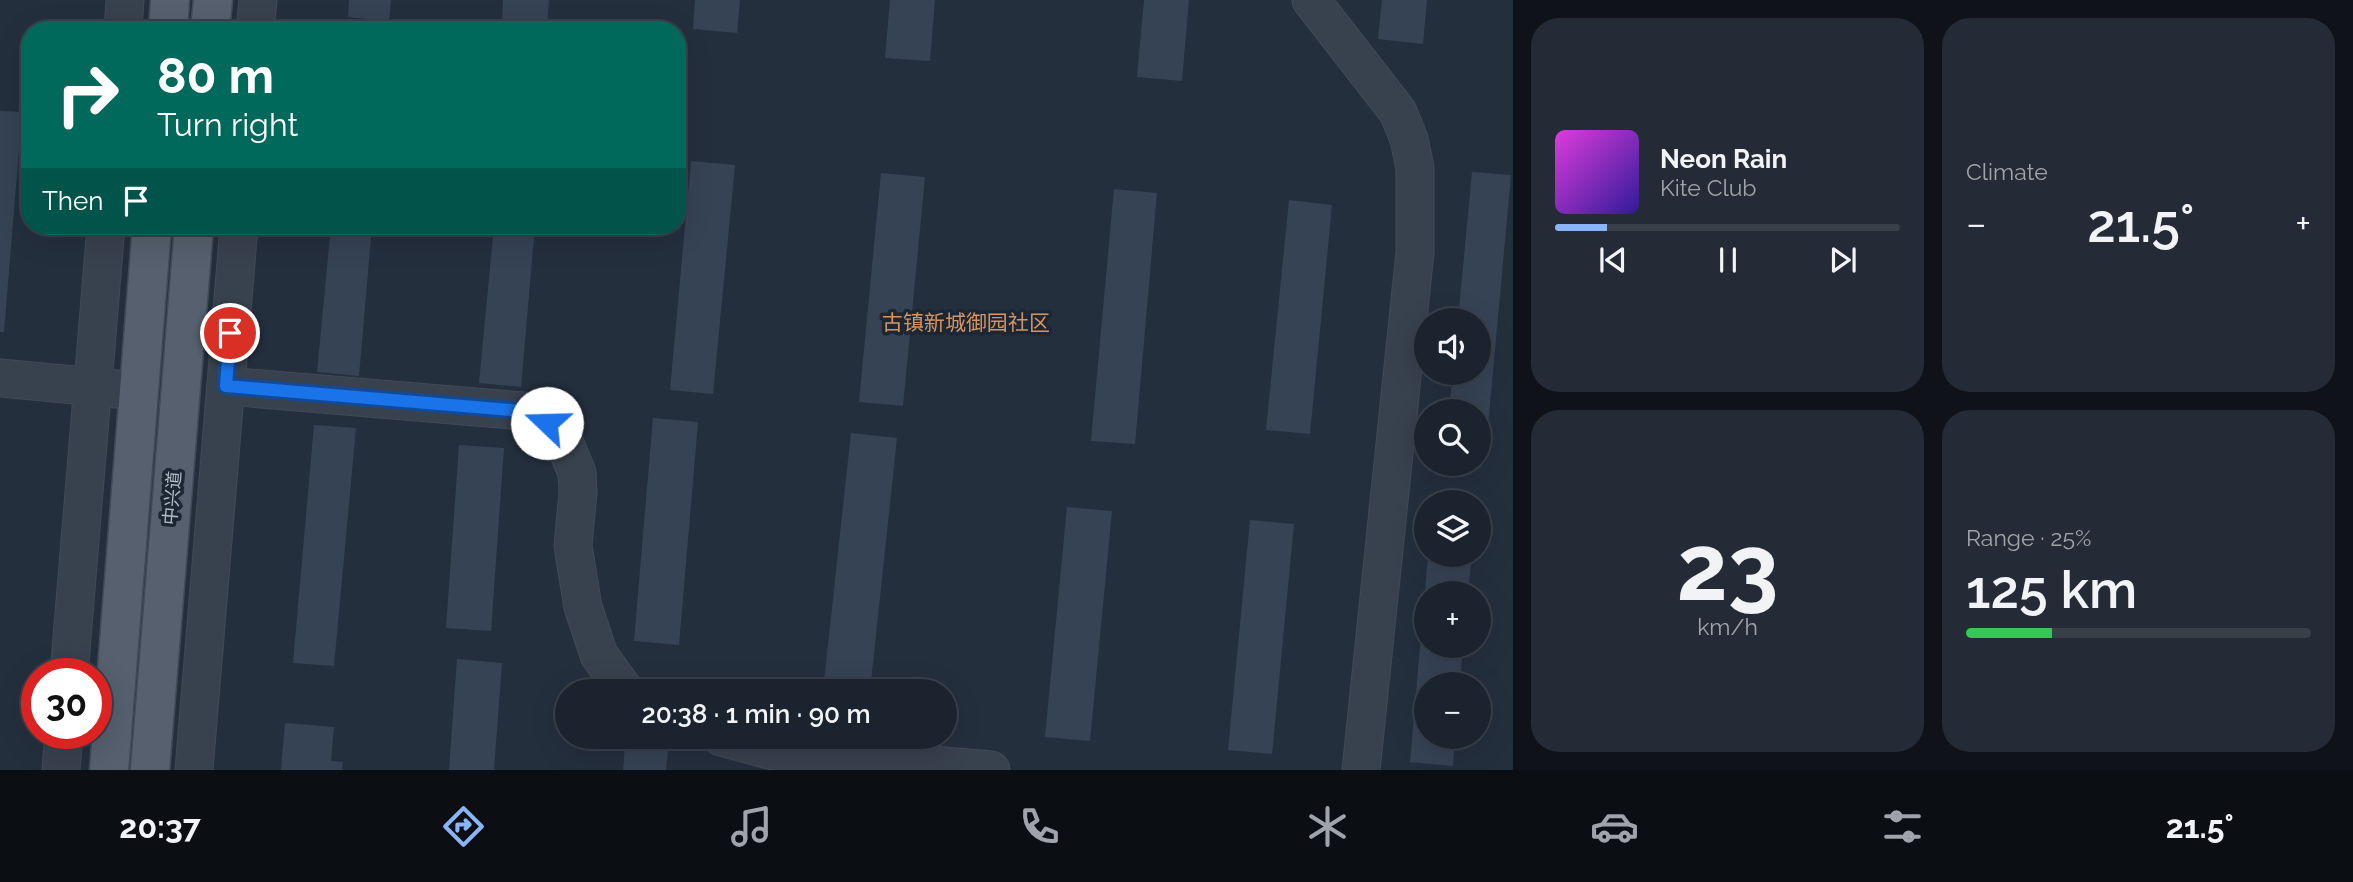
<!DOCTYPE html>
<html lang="en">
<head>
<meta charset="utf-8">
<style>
	:root { --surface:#1b232e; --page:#242b36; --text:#f1f3f6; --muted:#a0a4aa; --line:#39404a; --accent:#8ab4f8 }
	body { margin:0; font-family:Raleway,"Noto Sans SC",sans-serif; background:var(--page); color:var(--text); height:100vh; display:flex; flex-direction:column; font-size:26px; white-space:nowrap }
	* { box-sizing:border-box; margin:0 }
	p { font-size:23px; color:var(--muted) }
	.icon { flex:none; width:38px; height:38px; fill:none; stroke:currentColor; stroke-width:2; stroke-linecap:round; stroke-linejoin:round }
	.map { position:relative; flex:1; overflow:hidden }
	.details { display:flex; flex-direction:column; gap:18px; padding:18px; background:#0f1319; width:840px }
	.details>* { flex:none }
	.banner { position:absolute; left:21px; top:21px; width:665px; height:214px; border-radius:28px; box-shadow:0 7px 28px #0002,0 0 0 2px var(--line); background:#00695c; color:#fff; overflow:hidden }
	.controls { position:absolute; left:1414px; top:308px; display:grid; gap:14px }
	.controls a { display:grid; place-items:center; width:77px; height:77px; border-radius:50%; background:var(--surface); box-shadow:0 7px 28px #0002,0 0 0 2px var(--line); font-size:35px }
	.speed { position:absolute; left:21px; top:658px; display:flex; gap:14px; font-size:35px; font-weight:700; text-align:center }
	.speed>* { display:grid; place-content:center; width:91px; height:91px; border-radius:50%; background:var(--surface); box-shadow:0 7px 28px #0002,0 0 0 2px var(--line); line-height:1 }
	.speed .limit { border:10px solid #d22; background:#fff; color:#111 }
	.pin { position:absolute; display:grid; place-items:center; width:60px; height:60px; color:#fff; margin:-30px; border:4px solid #fff; border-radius:50%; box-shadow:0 2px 7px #0007 }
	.me { position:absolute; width:77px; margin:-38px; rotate:291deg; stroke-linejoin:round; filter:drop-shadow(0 0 5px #0008) }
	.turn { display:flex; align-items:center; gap:24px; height:147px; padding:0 21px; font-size:32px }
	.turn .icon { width:91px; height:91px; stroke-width:2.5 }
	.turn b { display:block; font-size:49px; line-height:60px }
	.then { display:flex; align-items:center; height:66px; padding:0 21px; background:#0003; gap:14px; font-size:26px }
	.big { font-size:52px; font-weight:600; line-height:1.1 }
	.details .card { flex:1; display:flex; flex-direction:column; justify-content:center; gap:10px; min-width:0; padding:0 24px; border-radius:28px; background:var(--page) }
	.details .dial { align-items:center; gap:0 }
	.dial b { font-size:91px; line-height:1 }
	.song { display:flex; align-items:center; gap:21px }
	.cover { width:84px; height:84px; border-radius:10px; background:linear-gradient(135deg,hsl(300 70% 55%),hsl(250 70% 35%)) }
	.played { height:7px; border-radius:4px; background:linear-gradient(90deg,var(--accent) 15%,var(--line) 15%) }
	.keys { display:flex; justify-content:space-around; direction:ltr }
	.heat { display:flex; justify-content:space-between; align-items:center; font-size:38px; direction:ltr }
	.charge { height:10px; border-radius:5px; background:linear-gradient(90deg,#34c759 25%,var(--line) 0) }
	.details .tiles { flex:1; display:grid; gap:18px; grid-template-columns:repeat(2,1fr) }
	.trip { position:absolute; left:555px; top:679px; width:402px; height:70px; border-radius:35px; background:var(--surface); box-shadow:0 7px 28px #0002,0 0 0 2px var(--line); font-weight:600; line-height:70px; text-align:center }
	.tabs { display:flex; height:112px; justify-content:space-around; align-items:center; background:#0b0e12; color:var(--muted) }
	.tabs .icon { width:49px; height:49px }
	.tabs .current { color:var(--accent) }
	.tabs b { font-size:32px; color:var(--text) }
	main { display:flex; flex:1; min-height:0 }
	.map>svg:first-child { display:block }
	.building { fill:#364354 }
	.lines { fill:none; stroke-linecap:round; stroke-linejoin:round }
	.minor-casing { stroke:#414a57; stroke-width:39 }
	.major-casing { stroke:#414a57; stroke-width:41 }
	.minor { stroke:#38414e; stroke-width:37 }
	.major { stroke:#56606e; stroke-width:38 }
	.route-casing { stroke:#114b97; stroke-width:18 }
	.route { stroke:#1a73e8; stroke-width:12 }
	.labels { text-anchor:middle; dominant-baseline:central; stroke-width:7; stroke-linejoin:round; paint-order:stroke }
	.street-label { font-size:18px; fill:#b4bcc9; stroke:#1d2633 }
	.quarter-label { font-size:21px; fill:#d59563; stroke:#1d2633 }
</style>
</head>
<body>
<main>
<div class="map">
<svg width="1513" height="770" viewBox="0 0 1513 770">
	<rect width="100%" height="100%" fill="#242f3e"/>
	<!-- building -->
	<g class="building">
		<polygon points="349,0 391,0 389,21 348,17"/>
		<polygon points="503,0 549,0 547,26 502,22"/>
		<polygon points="695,0 740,0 737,33 693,29"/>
		<polygon points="890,0 935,0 930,61 885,58"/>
		<polygon points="1144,0 1189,0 1182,81 1137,77"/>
		<polygon points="1382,0 1427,0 1423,44 1378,39"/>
		<polygon points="0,111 22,112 4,332 0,332"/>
		<polygon points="691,161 735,165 713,394 670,390"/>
		<polygon points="1472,172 1511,175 1485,459 1479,458 1479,411 1449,411 1453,373 1479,373 1479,320 1458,320"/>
		<polygon points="881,173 925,177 903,406 859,402"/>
		<polygon points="1114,189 1157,193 1135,444 1091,441"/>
		<polygon points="1289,200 1332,205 1310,434 1266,430"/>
		<polygon points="331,226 372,226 359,376 317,372"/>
		<polygon points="494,226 535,226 521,387 479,383"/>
		<polygon points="653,418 698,422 679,645 634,641"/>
		<polygon points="314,425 356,428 334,666 293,663"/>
		<polygon points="851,433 897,438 870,691 823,691"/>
		<polygon points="459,445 504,448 491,631 446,628"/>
		<polygon points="1067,507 1112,511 1090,741 1045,737"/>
		<polygon points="1250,520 1294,524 1272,754 1228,750"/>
		<polygon points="1428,555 1472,555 1468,593 1425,593"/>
		<polygon points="1424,600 1426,600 1426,646 1463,646 1460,684 1426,684 1426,737 1455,737 1453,766 1410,762"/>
		<polygon points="457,659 502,663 494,770 449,770"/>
		<polygon points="285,723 334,727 331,761 343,762 342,770 281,770"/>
		<polygon points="625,746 668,750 666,770 623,770"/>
	</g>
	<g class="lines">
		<defs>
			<g id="minor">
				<polyline points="1311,0 1398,112 1409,139 1415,168 1415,252 1361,770"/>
				<polyline points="123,30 125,0"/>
				<polyline points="255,30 258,0"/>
				<polyline points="0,378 116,389"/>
				<polyline points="226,386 523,411 547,423 563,439 577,473 578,492 573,546 583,607 599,655 625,691"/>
				<polyline points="69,674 106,226"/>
				<polyline points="721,737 773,751 991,770"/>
				<polyline points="61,770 64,733"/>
				<polyline points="194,770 239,226"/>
			</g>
			<g id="major">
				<polyline points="168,30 170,0"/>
				<polyline points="210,30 213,0"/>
				<polyline points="109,770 152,226"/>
				<polyline points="150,770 194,226"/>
			</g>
		</defs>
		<!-- minor casing -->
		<use href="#minor" class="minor-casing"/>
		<!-- major casing -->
		<use href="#major" class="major-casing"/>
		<!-- minor -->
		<use href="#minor" class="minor"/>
		<!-- major -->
		<use href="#major" class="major"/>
	</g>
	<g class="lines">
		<defs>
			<polyline id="route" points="230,333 226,386 523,411 547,423"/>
		</defs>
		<!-- route casing -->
		<use href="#route" class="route-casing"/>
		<!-- route -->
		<use href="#route" class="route"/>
	</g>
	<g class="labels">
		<!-- street labels -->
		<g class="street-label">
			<text transform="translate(172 498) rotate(-85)">中兴道</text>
		</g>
		<!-- quarter labels -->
		<g class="quarter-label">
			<text x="966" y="322">古镇新城御园社区</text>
		</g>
	</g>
</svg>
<div class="controls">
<a><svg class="icon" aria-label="sound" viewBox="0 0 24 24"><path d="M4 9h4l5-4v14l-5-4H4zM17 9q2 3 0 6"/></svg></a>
<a><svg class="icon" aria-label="search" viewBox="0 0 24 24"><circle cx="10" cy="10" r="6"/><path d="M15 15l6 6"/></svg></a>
<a><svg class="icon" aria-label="layers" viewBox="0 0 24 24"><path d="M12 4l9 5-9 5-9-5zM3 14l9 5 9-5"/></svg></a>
<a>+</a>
<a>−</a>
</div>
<div class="speed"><div class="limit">30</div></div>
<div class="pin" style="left:230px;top:333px;background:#d93025"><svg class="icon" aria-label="arrive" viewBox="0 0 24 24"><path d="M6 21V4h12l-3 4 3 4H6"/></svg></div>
<svg class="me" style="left:547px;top:423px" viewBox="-20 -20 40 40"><circle r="19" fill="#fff"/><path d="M0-13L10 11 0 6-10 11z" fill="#1a73e8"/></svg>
<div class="trip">20:38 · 1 min · 90 m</div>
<div class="banner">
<div class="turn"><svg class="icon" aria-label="right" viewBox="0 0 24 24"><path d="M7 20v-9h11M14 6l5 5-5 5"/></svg><div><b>80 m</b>Turn right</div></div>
<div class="then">Then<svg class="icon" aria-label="arrive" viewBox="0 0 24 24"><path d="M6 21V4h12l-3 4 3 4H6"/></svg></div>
</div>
</div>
<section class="details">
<div class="tiles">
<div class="card">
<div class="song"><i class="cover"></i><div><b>Neon Rain</b><p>Kite Club</p></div></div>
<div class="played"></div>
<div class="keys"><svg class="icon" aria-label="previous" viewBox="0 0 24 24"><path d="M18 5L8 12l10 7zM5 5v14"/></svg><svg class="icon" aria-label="pause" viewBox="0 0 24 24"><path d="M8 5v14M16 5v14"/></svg><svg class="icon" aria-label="next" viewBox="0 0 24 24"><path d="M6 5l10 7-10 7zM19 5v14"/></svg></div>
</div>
<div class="card"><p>Climate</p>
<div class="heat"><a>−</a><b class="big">21.5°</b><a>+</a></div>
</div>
<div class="card dial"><b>23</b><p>km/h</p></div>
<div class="card"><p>Range · 25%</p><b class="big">125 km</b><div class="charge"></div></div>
</div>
</section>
</main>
<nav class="tabs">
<b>20:37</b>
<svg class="icon current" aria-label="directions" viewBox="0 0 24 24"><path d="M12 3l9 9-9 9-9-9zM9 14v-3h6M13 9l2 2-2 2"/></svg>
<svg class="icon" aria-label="music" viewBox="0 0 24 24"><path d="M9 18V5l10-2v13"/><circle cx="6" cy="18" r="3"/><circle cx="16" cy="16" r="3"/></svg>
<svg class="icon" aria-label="phone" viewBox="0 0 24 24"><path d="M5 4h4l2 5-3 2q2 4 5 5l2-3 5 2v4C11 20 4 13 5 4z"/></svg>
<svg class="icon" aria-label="climate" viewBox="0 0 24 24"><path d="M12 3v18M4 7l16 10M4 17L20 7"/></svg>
<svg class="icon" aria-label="car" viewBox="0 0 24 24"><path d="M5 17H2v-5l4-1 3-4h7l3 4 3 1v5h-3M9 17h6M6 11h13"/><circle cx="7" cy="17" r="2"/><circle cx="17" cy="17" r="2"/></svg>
<svg class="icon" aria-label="filters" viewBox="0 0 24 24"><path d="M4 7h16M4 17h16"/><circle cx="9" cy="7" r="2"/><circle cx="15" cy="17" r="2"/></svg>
<b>21.5°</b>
</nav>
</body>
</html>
